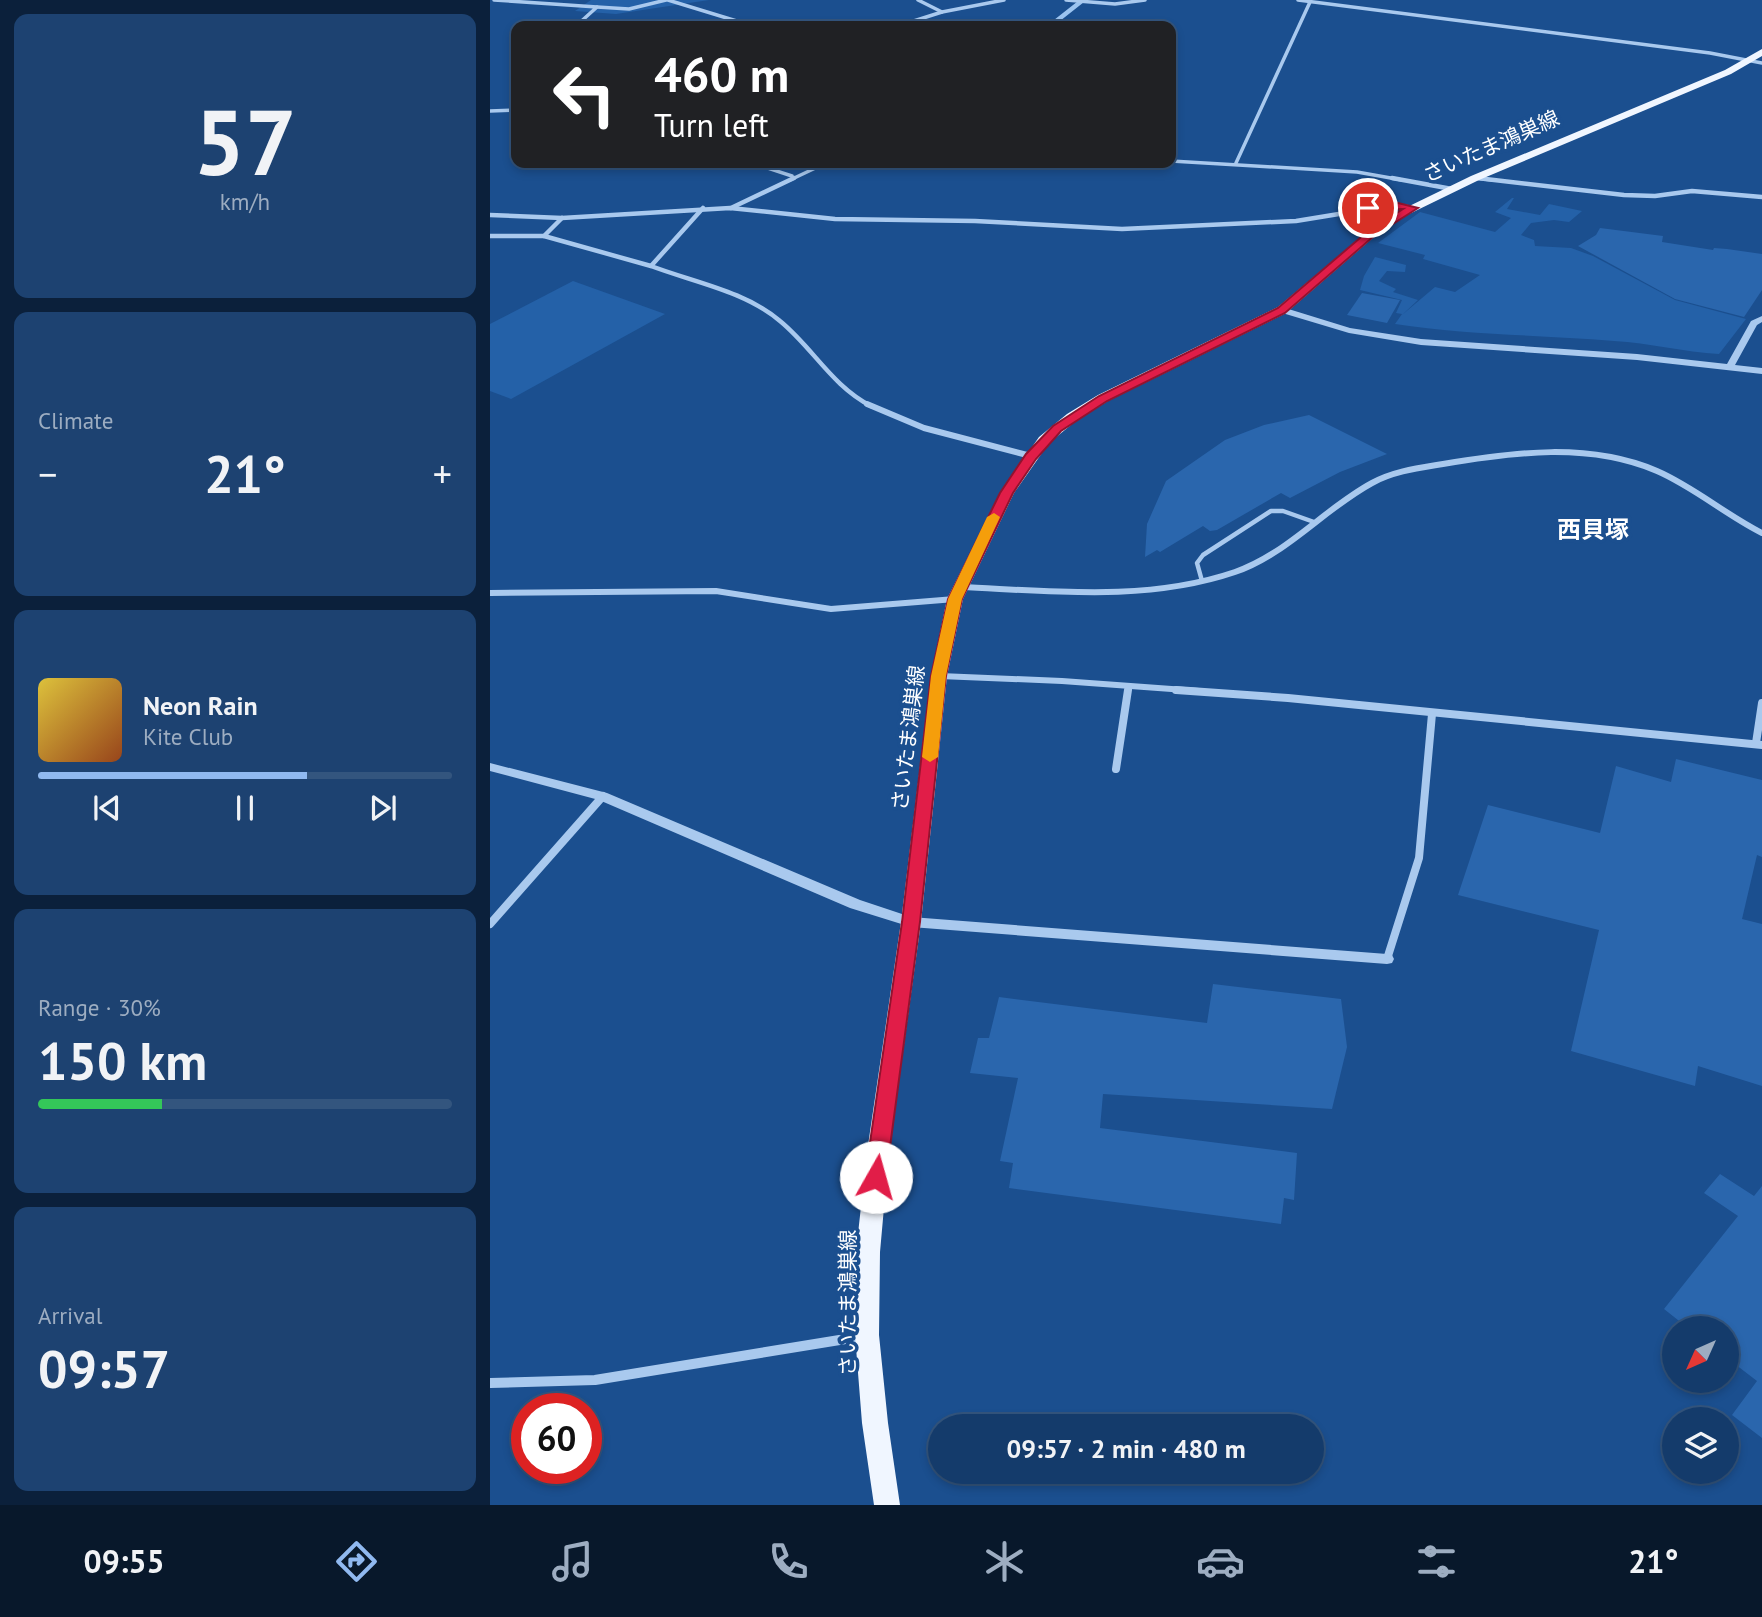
<!DOCTYPE html>
<html lang="en">
<head>
<meta charset="utf-8">
<style>
	:root { --surface:#143b6b; --page:#1d4271; --text:#f1f3f6; --muted:#9dadc1; --line:#33557e; --accent:#90b9f0 }
	body { margin:0; font-family:"PT Sans","Noto Sans JP",sans-serif; background:var(--page); color:var(--text); height:100vh; display:flex; flex-direction:column; font-size:26px; white-space:nowrap }
	* { box-sizing:border-box; margin:0 }
	p { font-size:23px; color:var(--muted) }
	.icon { flex:none; width:38px; height:38px; fill:none; stroke:currentColor; stroke-width:2; stroke-linecap:round; stroke-linejoin:round }
	.map { position:relative; flex:1; overflow:hidden }
	.side { display:flex; flex-direction:column; gap:14px; padding:14px; background:#0b203b; width:490px }
	.side>* { flex:none }
	.hud { position:absolute; left:21px; top:21px; width:665px; height:147px; border-radius:14px; box-shadow:0 4px 10px #0003,0 0 0 2px var(--line); background:#202124; color:#fff; overflow:hidden }
	.needle { width:46px; rotate:225deg }
	.controls { position:absolute; left:1172px; top:1316px; display:grid; gap:14px }
	.controls a { display:grid; place-items:center; width:77px; height:77px; border-radius:50%; background:var(--surface); box-shadow:0 4px 10px #0003,0 0 0 2px var(--line); font-size:35px }
	.speed { position:absolute; left:21px; top:1393px; display:flex; gap:14px; font-size:35px; font-weight:700; text-align:center }
	.speed>* { display:grid; place-content:center; width:91px; height:91px; border-radius:50%; background:var(--surface); box-shadow:0 4px 10px #0003,0 0 0 2px var(--line); line-height:1 }
	.speed .limit { border:10px solid #d22; background:#fff; color:#111 }
	.pin { position:absolute; display:grid; place-items:center; width:60px; height:60px; color:#fff; margin:-30px; border:4px solid #fff; border-radius:50%; box-shadow:0 2px 7px #0007 }
	.me { position:absolute; width:77px; margin:-38px; rotate:7deg; stroke-linejoin:round; filter:drop-shadow(0 0 5px #0008) }
	.turn { display:flex; align-items:center; gap:24px; height:147px; padding:0 28px; font-size:32px }
	.turn .icon { width:91px; height:91px; stroke-width:2.5 }
	.turn b { display:block; font-size:49px; line-height:60px }
	.big { font-size:52px; font-weight:700; line-height:1.1 }
	.side .widget { flex:1; display:flex; flex-direction:column; justify-content:center; gap:10px; min-width:0; padding:0 24px; border-radius:14px; background:var(--page) }
	.side .dial { align-items:center; gap:0 }
	.dial b { font-size:91px; line-height:1 }
	.song { display:flex; align-items:center; gap:21px }
	.cover { width:84px; height:84px; border-radius:10px; background:linear-gradient(135deg,hsl(50 70% 55%),hsl(20 70% 35%)) }
	.played { height:7px; border-radius:4px; background:linear-gradient(90deg,var(--accent) 65%,var(--line) 65%) }
	.keys { display:flex; justify-content:space-around; direction:ltr }
	.heat { display:flex; justify-content:space-between; align-items:center; font-size:38px; direction:ltr }
	.charge { height:10px; border-radius:5px; background:linear-gradient(90deg,#34c759 30%,var(--line) 0) }
	.trip { position:absolute; left:438px; top:1414px; width:396px; height:70px; border-radius:35px; background:var(--surface); box-shadow:0 4px 10px #0003,0 0 0 2px var(--line); font-weight:700; line-height:70px; text-align:center }
	.tabs { display:flex; height:112px; justify-content:space-around; align-items:center; background:#08182b; color:var(--muted) }
	.tabs .icon { width:49px; height:49px }
	.tabs .selected { color:var(--accent) }
	.tabs b { font-size:32px; color:var(--text) }
	main { display:flex; flex:1; min-height:0 }
	.map>svg:first-child { display:block }
	.green { fill:#2461a8 }
	.lines { fill:none; stroke-linecap:round; stroke-linejoin:round }
	.stream { stroke:#9cc4f0; stroke-width:4.5 }
	.building { fill:#2a66ad }
	.service { stroke:#a9c9ee; stroke-width:4.5 }
	.minor-far4 { stroke:#a9c9ee; stroke-width:3.5 }
	.minor-far3 { stroke:#a9c9ee; stroke-width:4.5 }
	.minor-far2 { stroke:#a9c9ee; stroke-width:6 }
	.minor-far1 { stroke:#a9c9ee; stroke-width:8 }
	.minor { stroke:#a9c9ee; stroke-width:10 }
	.tertiary { fill:#a9c9ee; fill-rule:evenodd }
	.primary { fill:#f0f6ff; fill-rule:evenodd }
	.route { fill:#e11d48; stroke:#92132f; stroke-width:2 }
	.slow { fill:#f59e0b }
	.labels { text-anchor:middle; dominant-baseline:central; stroke-width:7; stroke-linejoin:round; paint-order:stroke }
	.street-label { font-size:21px; fill:#fff; stroke:#1b4f8f }
	.quarter-label { font-size:24px; font-weight:bold; fill:#fff; stroke:#1b4f8f }
</style>
</head>
<body>
<main>
<section class="side">
<div class="widget dial"><b>57</b><p>km/h</p></div>
<div class="widget"><p>Climate</p>
<div class="heat"><a>−</a><b class="big">21°</b><a>+</a></div>
</div>
<div class="widget">
<div class="song"><i class="cover"></i><div><b>Neon Rain</b><p>Kite Club</p></div></div>
<div class="played"></div>
<div class="keys"><svg class="icon" aria-label="previous" viewBox="0 0 24 24"><path d="M18 5L8 12l10 7zM5 5v14"/></svg><svg class="icon" aria-label="pause" viewBox="0 0 24 24"><path d="M8 5v14M16 5v14"/></svg><svg class="icon" aria-label="next" viewBox="0 0 24 24"><path d="M6 5l10 7-10 7zM19 5v14"/></svg></div>
</div>
<div class="widget"><p>Range · 30%</p><b class="big">150 km</b><div class="charge"></div></div>
<div class="widget"><p>Arrival</p><b class="big">09:57</b></div>
</section>
<div class="map">
<svg width="1272" height="1505" viewBox="0 0 1272 1505">
	<rect width="100%" height="100%" fill="#1b4f8f"/>
	<!-- green -->
	<g class="green">
		<polygon points="101,0 219,0 126,14 85,11"/>
		<path d="M1022 198H1024L1017 209 1050 215 1059 204 1092 211 1079 222 1064 220 1041 223 1031 235 1044 240 1045 246 1081 248 1103 256 1185 300 1256 319 1229 354C1194 352 1159 343 1124 341 1051 335 977 335 905 324L912 314 906 313 912 300 870 290 874 276 885 257 916 265 915 272 897 271 889 281 906 289 903 292 928 300 912 315 945 287 965 292 990 275 933 259 935 255 888 243 930 212 1005 232 1021 218 1005 212Z"/>
		<polygon points="83,281 175,314 21,399 0,391 0,324"/>
	</g>
	<g class="lines">
		<!-- stream -->
		<polyline class="stream" points="560,26 593,0"/>
	</g>
	<!-- building -->
	<g class="building">
		<polygon points="1110,228 1173,236 1172,242 1223,250 1224,248 1237,249 1272,254 1272,290 1254,317 1185,299 1088,246 1106,235"/>
		<polygon points="872,293 910,300 897,323 857,315"/>
		<polygon points="819,415 897,454 850,472 800,498 791,493 727,530 720,531 713,526 670,552 667,550 655,557 657,524 676,481 735,440 774,425"/>
		<polygon points="1186,759 1272,780 1272,857 1267,855 1252,919 1272,924 1272,1086 1208,1066 1205,1086 1081,1051 1109,930 968,895 998,805 1110,833 1126,766 1181,782"/>
		<polygon points="723,984 851,999 857,1047 842,1109 613,1094 610,1128 807,1153 804,1200 794,1198 791,1224 519,1188 523,1163 510,1161 528,1078 480,1073 488,1038 499,1038 509,997 717,1023"/>
		<polygon points="1230,1174 1264,1196 1272,1186 1272,1438 1242,1415 1267,1381 1237,1358 1237,1328 1198,1328 1174,1309 1248,1216 1214,1193"/>
	</g>
	<g class="lines">
		<!-- service -->
		<polyline class="service" points="712,581 707,563 713,555 781,511 793,511 824,522"/>
		<!-- minor-far4 -->
		<g class="minor-far4">
			<polyline points="4,0 107,7 86,26"/>
			<polyline points="178,0 263,26"/>
			<polyline points="428,0 452,12"/>
			<polyline points="576,0 625,4 655,0"/>
			<polyline points="808,0 1220,53 1272,63"/>
			<polyline points="107,7 139,9 176,0"/>
			<polyline points="408,26 452,12 514,0"/>
			<polyline points="0,111 26,110"/>
			<polyline points="681,161 867,172 912,180"/>
			<polyline points="262,163 302,176"/>
			<polyline points="746,163 820,2"/>
			<polyline points="985,178 1002,180"/>
			<polyline points="300,180 336,163"/>
		</g>
		<!-- minor-far3 -->
		<g class="minor-far3">
			<polyline points="902,178 962,189"/>
			<polyline points="987,178 1134,195 1165,196 1202,191 1272,197"/>
			<path d="M213 208 161 266C203 282 255 291 290 321 323 348 342 386 381 406"/>
			<polyline points="241,208 304,178"/>
			<polyline points="0,215 72,218 240,208 345,219 485,221 632,229 806,221 904,205 923,208"/>
			<polyline points="0,236 54,236 72,218"/>
			<polyline points="54,236 161,266"/>
		</g>
		<!-- minor-far2 -->
		<g class="minor-far2">
			<polyline points="377,404 434,428 541,456"/>
			<path d="M471 587C561 591 657 602 745 572 797 554 834 509 882 483 904 471 929 468 953 464 1024 452 1099 442 1167 471 1204 487 1236 515 1272 533"/>
			<polyline points="0,593 226,591 341,609 465,599"/>
			<polyline points="450,676 572,681 709,691"/>
			<polyline points="638,691 639,686"/>
		</g>
		<!-- minor-far1 -->
		<g class="minor-far1">
			<polyline points="686,690 798,698 1272,745"/>
			<polyline points="1266,743 1272,703"/>
			<polyline points="626,769 638,690"/>
			<polyline points="0,924 113,796"/>
			<polyline points="897,959 929,858 942,714"/>
		</g>
		<!-- minor -->
		<polyline class="minor" points="0,1383 105,1380 374,1336"/>
		<!-- tertiary -->
		<g class="tertiary">
			<polygon points="792,307 860,328 931,339 1147,354 1237,364 1261,321 1272,316 1272,322 1267,325 1245,365 1272,368 1272,374 1147,360 931,345 859,333 789,312 789,308"/>
			<polygon points="0,763 117,793 370,900 421,917 897,954 902,955 904,959 902,963 897,964 421,927 360,908 109,800 0,771"/>
		</g>
		<!-- primary -->
		<polygon class="primary" points="1272,49 1272,56 1241,74 989,180 913,217 885,236 796,313 618,401 587,420 559,443 524,493 473,599 457,676 431,922 399,1152 390,1252 389,1335 398,1423 410,1505 384,1505 372,1423 365,1335 366,1252 377,1152 411,922 441,676 457,599 510,493 549,437 577,414 608,395 788,307 877,232 905,213 981,176 1235,70"/>
	</g>
	<!-- route -->
	<polygon class="route" points="904,202 928,208 884,236 795,313 617,401 571,431 546,459 523,493 472,599 456,676 430,922 396,1177 393,1184 386,1186 378,1184 375,1177 412,922 441,676 458,599 510,493 536,454 563,426 609,396 788,308 877,232 913,209 878,211 874,210 874,205"/>
	<!-- slow -->
	<polygon class="slow" points="504,513 510,517 472,599 456,676 448,757 440,762 432,757 441,676 458,599 497,517"/>
	<g class="labels">
		<!-- street labels -->
		<g class="street-label">
			<text transform="translate(1001 146) rotate(-24)">さいたま鴻巣線</text>
			<text transform="translate(418 738) rotate(-83)">さいたま鴻巣線</text>
			<text transform="translate(357 1303) rotate(-90)">さいたま鴻巣線</text>
		</g>
		<!-- quarter labels -->
		<g class="quarter-label">
			<text x="1103" y="529">西貝塚</text>
		</g>
	</g>
</svg>
<div class="controls">
<a><svg class="needle" viewBox="-14 -14 28 28"><path d="M0-13l5 13h-10z" fill="#e53935"/><path d="M0 13l5-13h-10z" fill="#9dadc1"/></svg></a>
<a><svg class="icon" aria-label="layers" viewBox="0 0 24 24"><path d="M12 4l9 5-9 5-9-5zM3 14l9 5 9-5"/></svg></a>
</div>
<div class="speed"><div class="limit">60</div></div>
<div class="pin" style="left:878px;top:208px;background:#d93025"><svg class="icon" aria-label="arrive" viewBox="0 0 24 24"><path d="M6 21V4h12l-3 4 3 4H6"/></svg></div>
<svg class="me" style="left:386px;top:1177px" viewBox="-20 -20 40 40"><circle r="19" fill="#fff"/><path d="M0-13L10 11 0 6-10 11z" fill="#e11d48"/></svg>
<div class="trip">09:57 · 2 min · 480 m</div>
<div class="hud">
<div class="turn"><svg class="icon" aria-label="left" viewBox="0 0 24 24"><path d="M17 20v-9H6M10 6l-5 5 5 5"/></svg><div><b>460 m</b>Turn left</div></div>
</div>
</div>
</main>
<nav class="tabs">
<b>09:55</b>
<svg class="icon selected" aria-label="directions" viewBox="0 0 24 24"><path d="M12 3l9 9-9 9-9-9zM9 14v-3h6M13 9l2 2-2 2"/></svg>
<svg class="icon" aria-label="music" viewBox="0 0 24 24"><path d="M9 18V5l10-2v13"/><circle cx="6" cy="18" r="3"/><circle cx="16" cy="16" r="3"/></svg>
<svg class="icon" aria-label="phone" viewBox="0 0 24 24"><path d="M5 4h4l2 5-3 2q2 4 5 5l2-3 5 2v4C11 20 4 13 5 4z"/></svg>
<svg class="icon" aria-label="climate" viewBox="0 0 24 24"><path d="M12 3v18M4 7l16 10M4 17L20 7"/></svg>
<svg class="icon" aria-label="car" viewBox="0 0 24 24"><path d="M5 17H2v-5l4-1 3-4h7l3 4 3 1v5h-3M9 17h6M6 11h13"/><circle cx="7" cy="17" r="2"/><circle cx="17" cy="17" r="2"/></svg>
<svg class="icon" aria-label="filters" viewBox="0 0 24 24"><path d="M4 7h16M4 17h16"/><circle cx="9" cy="7" r="2"/><circle cx="15" cy="17" r="2"/></svg>
<b>21°</b>
</nav>
</body>
</html>
